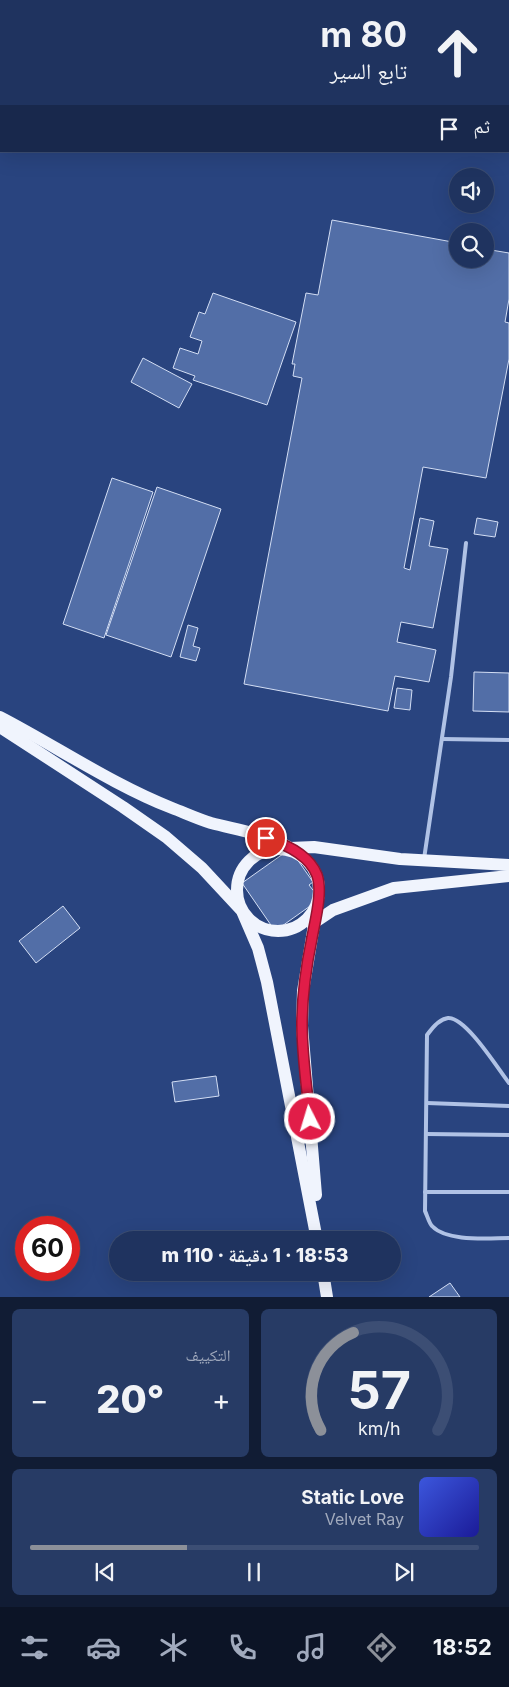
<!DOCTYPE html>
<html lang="ar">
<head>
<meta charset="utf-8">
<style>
	:root { --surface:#1f335f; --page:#273b65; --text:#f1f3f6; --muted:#a1aabd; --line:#3c4e74; --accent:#8c9099 }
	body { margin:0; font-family:Inter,"Noto Naskh Arabic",sans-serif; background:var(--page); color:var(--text); direction:rtl; height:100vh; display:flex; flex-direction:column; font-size:19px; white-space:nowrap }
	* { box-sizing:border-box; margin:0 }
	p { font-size:16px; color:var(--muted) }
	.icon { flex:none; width:28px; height:28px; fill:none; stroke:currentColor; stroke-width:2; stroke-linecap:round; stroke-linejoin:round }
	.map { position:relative; height:1297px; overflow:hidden; direction:ltr }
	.sheet { display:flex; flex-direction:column; gap:12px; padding:12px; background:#111c34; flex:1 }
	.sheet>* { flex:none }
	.top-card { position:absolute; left:0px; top:0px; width:510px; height:152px; box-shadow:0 5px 20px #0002,0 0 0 1px var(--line); direction:rtl; background:#1f335f; color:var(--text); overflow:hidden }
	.tools { position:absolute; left:449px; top:168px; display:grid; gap:10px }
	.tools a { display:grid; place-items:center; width:45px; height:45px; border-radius:50%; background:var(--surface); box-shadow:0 5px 20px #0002,0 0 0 1px var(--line); font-size:25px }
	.speed { position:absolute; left:15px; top:1216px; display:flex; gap:10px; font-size:25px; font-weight:700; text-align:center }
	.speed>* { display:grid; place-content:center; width:65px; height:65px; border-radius:50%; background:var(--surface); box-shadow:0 5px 20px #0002,0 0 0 1px var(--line); line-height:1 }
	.speed .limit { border:8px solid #d22; background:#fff; color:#111 }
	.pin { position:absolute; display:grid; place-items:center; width:42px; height:42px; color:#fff; margin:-21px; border:2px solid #fff; border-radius:50%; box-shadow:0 1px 5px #0007 }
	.me { position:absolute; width:55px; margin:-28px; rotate:355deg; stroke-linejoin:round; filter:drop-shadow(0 0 4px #0008) }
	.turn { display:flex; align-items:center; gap:18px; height:105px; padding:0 20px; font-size:22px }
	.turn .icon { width:65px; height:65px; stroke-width:2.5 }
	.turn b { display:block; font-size:35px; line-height:42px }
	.then { display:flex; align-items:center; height:48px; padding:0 20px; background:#0003; gap:10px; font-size:19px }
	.big { font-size:38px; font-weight:800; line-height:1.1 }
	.sheet .card { flex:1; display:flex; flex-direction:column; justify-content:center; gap:8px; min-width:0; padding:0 18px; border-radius:8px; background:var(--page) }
	.sheet .dial { align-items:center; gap:0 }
	.dial svg { height:130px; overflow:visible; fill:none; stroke:var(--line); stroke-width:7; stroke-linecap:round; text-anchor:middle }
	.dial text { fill:var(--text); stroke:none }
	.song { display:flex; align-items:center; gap:15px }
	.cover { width:60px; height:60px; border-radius:8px; background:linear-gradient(135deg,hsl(230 70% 55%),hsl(240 70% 35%)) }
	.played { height:5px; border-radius:2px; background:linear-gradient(90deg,var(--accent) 35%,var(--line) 35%) }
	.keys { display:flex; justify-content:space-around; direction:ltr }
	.heat { display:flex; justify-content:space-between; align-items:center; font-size:28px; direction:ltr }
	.sheet .tiles { flex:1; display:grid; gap:12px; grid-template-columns:1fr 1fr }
	.card:last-child { grid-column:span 2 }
	.trip { position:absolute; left:109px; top:1231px; width:292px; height:50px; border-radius:25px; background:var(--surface); box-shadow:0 5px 20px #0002,0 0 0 1px var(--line); font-weight:800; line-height:50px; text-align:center; direction:rtl }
	.tab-bar { display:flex; height:80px; justify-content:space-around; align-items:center; background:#0c1426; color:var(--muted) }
	.tab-bar .icon { width:35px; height:35px }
	.tab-bar .current { color:var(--accent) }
	.tab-bar b { font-size:22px; color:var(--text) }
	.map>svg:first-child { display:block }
	.building { fill:#526ea7; stroke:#d3def4 }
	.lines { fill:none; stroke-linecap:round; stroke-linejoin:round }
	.lane { stroke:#b0c2e5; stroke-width:4 }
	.primary { stroke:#f0f4fd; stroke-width:12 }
	.route-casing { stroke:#92132f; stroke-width:12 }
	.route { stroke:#e11d48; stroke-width:9 }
</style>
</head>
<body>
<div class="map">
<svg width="509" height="1297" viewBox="0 0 509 1297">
	<rect width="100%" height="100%" fill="#29447f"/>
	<!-- building -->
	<g class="building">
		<polygon points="332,220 458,243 458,259 485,259 485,249 509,253 509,299 505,322 509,323 509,359 486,478 423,467 404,568 410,570 420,518 434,521 429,546 448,549 433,628 401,622 397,642 436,650 429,682 395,676 388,711 244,684 302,378 293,376 295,364 292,364 306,293 318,295"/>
		<polygon points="213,293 296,322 267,405 193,380 195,376 173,368 180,348 198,354 202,341 190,337 199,312 205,314"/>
		<polygon points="143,358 192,384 179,408 131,382"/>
		<polygon points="112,478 153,492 104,638 63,624"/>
		<polygon points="157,487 221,509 171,657 106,635"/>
		<polygon points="477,518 498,522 495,537 474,534"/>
		<polygon points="188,625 198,628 193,646 200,648 196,661 180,657"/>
		<polygon points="474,672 509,673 509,712 473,711"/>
		<polygon points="397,688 412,690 410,710 394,708"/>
		<polygon points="290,849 313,882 309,885 320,899 275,931 242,883"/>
		<polygon points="63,906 80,928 36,963 19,941"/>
		<polygon points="216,1076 219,1096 175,1102 172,1082"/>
		<polygon points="450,1283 460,1297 429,1297"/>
	</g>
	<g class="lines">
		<!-- lane -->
		<g class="lane">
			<polyline points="442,739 509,740"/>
			<polyline points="424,859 451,677 466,543"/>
			<path d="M509 1083C498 1069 466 1017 448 1018 439 1019 432 1028 427 1035L425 1211C427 1215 429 1223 432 1226 447 1242 488 1238 509 1238"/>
			<polyline points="427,1103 509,1106"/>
			<polyline points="426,1134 509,1135"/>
			<polyline points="425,1192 509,1192"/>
		</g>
		<!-- primary -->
		<g class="primary">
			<path d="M0 717C56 746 113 785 172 808 185 813 198 819 211 823 241 831 276 835 300 855"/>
			<polyline points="0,727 123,807 166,837 202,868 242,911 258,948 267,982 317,1240"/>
			<polyline points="290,848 314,847 400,859 509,865"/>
			<circle cx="278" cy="890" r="41"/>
			<polyline points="312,924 333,910 394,888 509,876"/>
			<polyline points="316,1195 302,1026 303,991 318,901"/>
			<polyline points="323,1272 327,1297"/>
		</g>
	</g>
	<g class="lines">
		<defs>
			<path id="route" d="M266 838C285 844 309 854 317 875 323 892 315 921 312 938 306 967 302 996 302 1025 302 1056 307 1088 310 1119"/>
		</defs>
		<!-- route casing -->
		<use href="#route" class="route-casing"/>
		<!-- route -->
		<use href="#route" class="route"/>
	</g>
</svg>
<div class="tools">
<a><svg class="icon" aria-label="sound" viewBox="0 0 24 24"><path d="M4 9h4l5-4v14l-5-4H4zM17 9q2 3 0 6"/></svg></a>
<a><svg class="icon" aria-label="search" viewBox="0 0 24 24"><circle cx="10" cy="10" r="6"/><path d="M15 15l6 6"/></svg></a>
</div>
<div class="speed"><div class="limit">60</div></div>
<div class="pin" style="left:266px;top:838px;background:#d93025"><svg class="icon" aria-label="arrive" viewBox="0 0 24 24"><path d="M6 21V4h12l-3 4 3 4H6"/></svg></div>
<svg class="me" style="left:310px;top:1119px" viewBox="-20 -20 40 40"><circle r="17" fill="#e11d48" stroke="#fff" stroke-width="3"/><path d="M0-11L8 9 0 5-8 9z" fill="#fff"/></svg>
<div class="trip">18:53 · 1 دقيقة · 110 m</div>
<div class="top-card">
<div class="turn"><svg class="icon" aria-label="ahead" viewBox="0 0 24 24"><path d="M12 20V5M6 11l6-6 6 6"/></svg><div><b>80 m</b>تابع السير</div></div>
<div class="then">ثم<svg class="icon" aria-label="arrive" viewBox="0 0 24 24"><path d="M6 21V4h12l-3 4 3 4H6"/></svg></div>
</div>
</div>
<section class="sheet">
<div class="tiles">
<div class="card dial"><svg viewBox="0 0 100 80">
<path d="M14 69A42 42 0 1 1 86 69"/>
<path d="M14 69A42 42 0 0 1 34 9" stroke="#8c9099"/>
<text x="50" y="56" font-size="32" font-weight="700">57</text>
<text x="50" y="72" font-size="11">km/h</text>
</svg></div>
<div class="card"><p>التكييف</p>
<div class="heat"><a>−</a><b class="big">20°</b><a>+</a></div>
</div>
<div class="card">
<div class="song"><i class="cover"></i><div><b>Static Love</b><p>Velvet Ray</p></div></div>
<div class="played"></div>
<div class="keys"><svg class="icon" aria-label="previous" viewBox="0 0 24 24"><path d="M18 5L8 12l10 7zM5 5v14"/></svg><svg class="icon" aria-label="pause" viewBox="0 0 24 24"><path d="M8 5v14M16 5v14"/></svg><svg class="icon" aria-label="next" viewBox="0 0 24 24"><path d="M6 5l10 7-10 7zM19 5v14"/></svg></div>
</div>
</div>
</section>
<nav class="tab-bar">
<b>18:52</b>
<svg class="icon current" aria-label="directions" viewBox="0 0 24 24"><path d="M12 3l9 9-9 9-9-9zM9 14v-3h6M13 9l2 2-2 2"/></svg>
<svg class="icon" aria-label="music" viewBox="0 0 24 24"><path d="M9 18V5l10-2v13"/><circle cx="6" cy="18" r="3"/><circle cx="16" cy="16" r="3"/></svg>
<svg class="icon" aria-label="phone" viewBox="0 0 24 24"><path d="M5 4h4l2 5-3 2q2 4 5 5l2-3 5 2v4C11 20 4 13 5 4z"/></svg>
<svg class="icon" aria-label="climate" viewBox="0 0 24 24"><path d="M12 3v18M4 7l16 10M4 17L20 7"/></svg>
<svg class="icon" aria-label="car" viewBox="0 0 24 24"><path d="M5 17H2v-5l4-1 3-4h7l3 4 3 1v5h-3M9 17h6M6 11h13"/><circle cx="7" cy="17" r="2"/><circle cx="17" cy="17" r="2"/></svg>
<svg class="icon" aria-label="filters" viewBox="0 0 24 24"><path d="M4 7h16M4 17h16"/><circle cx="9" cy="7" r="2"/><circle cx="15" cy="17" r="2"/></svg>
</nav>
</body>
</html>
